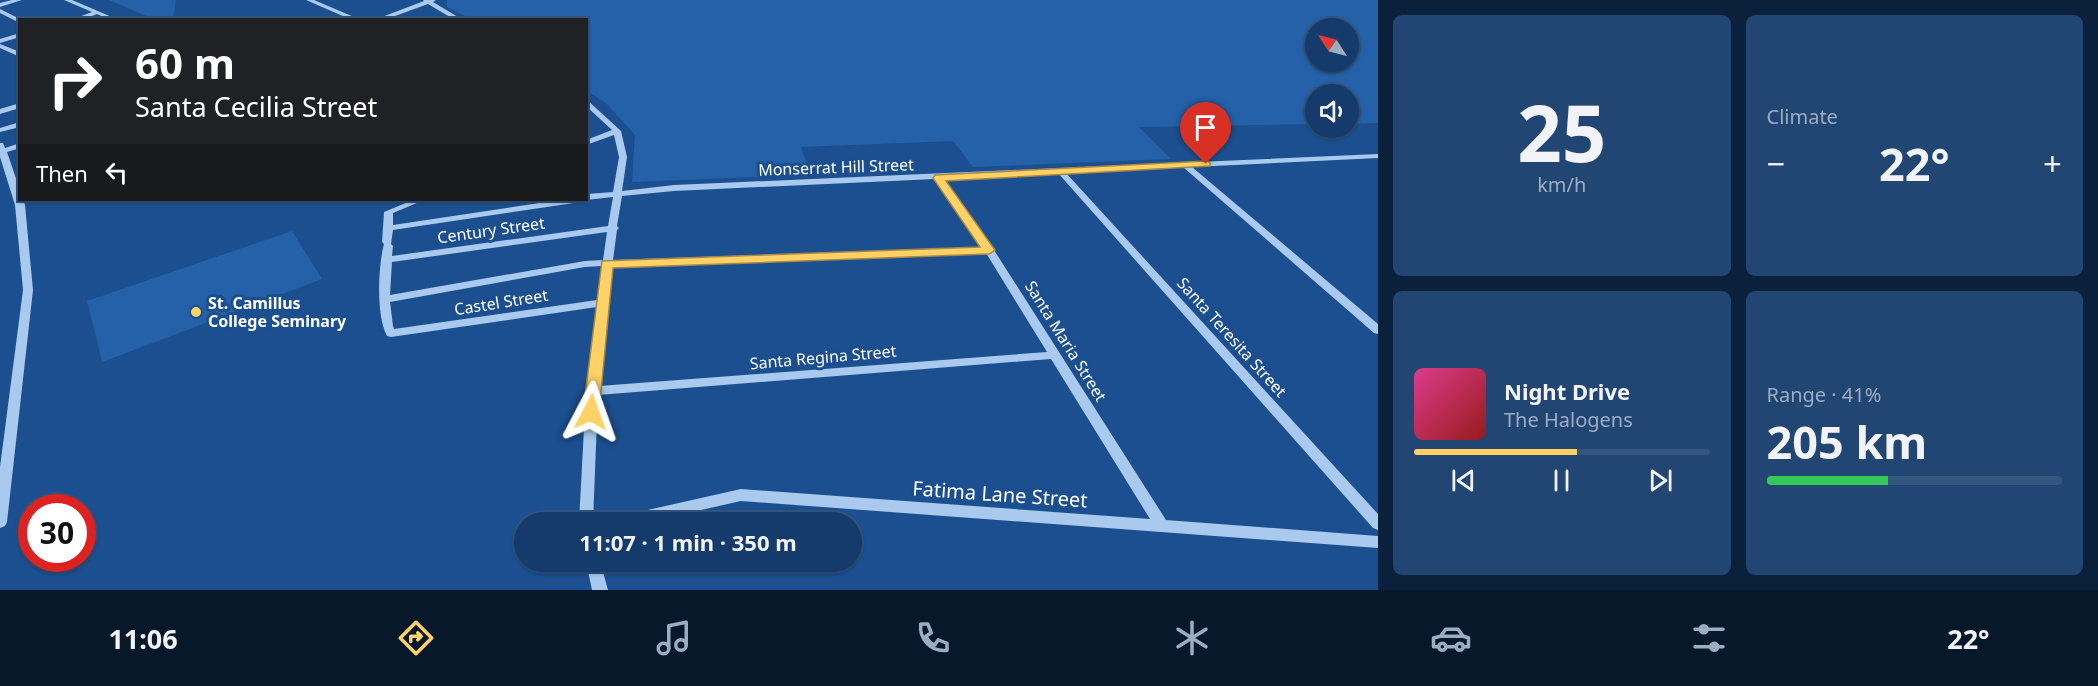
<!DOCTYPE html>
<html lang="en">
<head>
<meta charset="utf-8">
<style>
	:root { --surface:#143b6b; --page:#214673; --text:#f1f3f6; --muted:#9dadc1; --line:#33557e; --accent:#ffd166 }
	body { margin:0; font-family:"Noto Sans",sans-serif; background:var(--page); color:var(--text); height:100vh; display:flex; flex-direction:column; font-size:22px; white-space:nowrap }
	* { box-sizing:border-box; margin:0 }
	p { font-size:20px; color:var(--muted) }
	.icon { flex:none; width:33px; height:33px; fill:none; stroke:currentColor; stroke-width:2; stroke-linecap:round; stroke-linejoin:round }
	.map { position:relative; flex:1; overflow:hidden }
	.side { display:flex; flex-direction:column; gap:15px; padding:15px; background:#0b203b; width:720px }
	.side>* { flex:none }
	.top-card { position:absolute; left:18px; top:18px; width:570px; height:183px; border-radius:0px; box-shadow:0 2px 4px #0004,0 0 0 2px var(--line); background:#202124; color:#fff; overflow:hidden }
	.needle { width:39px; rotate:306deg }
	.fabs { position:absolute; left:1305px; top:18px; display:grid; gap:12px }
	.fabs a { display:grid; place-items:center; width:54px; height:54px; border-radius:50%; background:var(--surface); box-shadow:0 2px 4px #0004,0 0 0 2px var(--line); font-size:30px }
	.speed { position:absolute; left:18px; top:494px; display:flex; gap:12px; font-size:30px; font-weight:700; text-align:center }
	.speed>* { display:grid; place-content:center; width:78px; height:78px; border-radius:50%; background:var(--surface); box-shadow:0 2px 4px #0004,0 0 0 2px var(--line); line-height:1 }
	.speed .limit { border:9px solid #d22; background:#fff; color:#111 }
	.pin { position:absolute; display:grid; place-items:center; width:51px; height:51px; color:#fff; margin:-62px -26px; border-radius:50% 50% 50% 0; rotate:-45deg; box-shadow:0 0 6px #0007 }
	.pin .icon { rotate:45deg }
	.me { position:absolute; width:66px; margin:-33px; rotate:4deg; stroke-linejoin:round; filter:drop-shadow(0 0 4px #0008) }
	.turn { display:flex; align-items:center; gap:21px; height:126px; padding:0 18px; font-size:27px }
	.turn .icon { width:78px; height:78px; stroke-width:2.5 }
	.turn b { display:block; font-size:42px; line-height:51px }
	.then { display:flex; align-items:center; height:57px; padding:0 18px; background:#0003; gap:12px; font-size:22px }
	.big { font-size:45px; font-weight:700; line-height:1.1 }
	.side .card { flex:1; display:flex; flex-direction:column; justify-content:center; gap:9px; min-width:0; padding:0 21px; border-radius:9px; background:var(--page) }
	.side .dial { align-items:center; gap:0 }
	.dial b { font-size:78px; line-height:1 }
	.song { display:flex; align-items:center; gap:18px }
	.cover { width:72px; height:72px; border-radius:9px; background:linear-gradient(135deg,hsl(330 70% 55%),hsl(0 70% 35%)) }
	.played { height:6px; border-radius:3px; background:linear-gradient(90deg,var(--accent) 55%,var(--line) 55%) }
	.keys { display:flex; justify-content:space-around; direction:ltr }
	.heat { display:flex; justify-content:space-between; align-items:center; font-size:33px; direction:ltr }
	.charge { height:9px; border-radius:4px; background:linear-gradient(90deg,#34c759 41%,var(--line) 0) }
	.side .tiles { flex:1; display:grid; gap:15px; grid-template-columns:repeat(2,1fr) }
	.trip { position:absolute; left:514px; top:512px; width:348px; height:60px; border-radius:30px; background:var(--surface); box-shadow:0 2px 4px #0004,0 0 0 2px var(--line); font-weight:700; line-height:60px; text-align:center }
	.dock { display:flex; height:96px; justify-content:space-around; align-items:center; background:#08182b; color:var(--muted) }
	.dock .icon { width:42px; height:42px }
	.dock .active { color:var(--accent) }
	.dock b { font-size:27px; color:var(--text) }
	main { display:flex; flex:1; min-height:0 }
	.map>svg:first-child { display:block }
	.green { fill:#2461a8; fill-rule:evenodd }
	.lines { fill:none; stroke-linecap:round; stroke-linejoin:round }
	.minor { fill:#a9c9ee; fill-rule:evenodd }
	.route { fill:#ffd166; stroke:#a68842; stroke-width:1.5 }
	.poi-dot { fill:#ffd166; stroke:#1b4f8f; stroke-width:2 }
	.labels { text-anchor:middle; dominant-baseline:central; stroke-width:6; stroke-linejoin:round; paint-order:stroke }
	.street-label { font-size:16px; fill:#fff; stroke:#1b4f8f }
	.poi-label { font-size:16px; font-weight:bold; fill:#fff; stroke:#1b4f8f; text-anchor:start }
	.near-street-label { font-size:20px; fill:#fff; stroke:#1b4f8f }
</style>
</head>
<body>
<main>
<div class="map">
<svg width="1378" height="590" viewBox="0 0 1378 590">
	<rect width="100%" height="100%" fill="#1b4f8f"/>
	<!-- green -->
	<g class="green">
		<polygon points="109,0 176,0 173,19 153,19"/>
		<path d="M447 0H1378V123L1349 124 1348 94H1316L1315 124 1139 127 1171 159 973 167 953 141 801 147 811 175 632 182 635 135 606 103 587 91 586 20 471 19 447 7ZM1316 28H1348V62H1316Z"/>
		<polygon points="292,231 322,279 102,362 87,301"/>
	</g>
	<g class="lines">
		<!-- minor -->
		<g class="minor">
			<polygon points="12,0 22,0 0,7 0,3"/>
			<polygon points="64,0 72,0 119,20 110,20 97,14 82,20 71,20 92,12"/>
			<polygon points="306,0 314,0 361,20 352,20"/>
			<polygon points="423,0 436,0 433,2 463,20 455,20 428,4 384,20 374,20 424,1"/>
			<polygon points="0,9 22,20 18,22 0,13"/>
			<polygon points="20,33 20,37 0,43 0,39"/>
			<polygon points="0,44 20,52 20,57 0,48"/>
			<path d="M586 99 621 131 627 157 622 191 674 185 1378 154V158L1192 167 1378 324V334L1374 333 1183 167 1066 173 1378 514V530L1373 528 1058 173 944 178 994 250 1166 520 1378 536V548L741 501 648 522H614L616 518 621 516 741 489 1150 519 1051 359 598 395 593 522H579L586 391 597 307 391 337 387 336C376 316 378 266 384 244L382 242 384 212 413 200H424L393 213V225L559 200H578L574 203 393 230 391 244 393 246 392 256 608 226 613 197 586 200H585L586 194 613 192 619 157 614 135 586 145V140L612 130 586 106ZM935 179 982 247 613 260 617 230 619 228 617 226 622 196 674 191ZM607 232 603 260 585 261 390 295 392 262ZM986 253 1047 352 599 386 612 266ZM602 266 597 300 394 329 393 326 390 302 585 267Z"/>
			<polygon points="20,103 20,108 0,114 0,109"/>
			<polygon points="20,122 20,127 0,132 0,128"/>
			<polygon points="0,143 3,143 5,148 20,143 20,148 7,152 20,190 20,200 23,200 25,205 33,290 7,522 5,526 0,528 0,467 23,290 15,205 0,157"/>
			<polygon points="586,561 600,561 608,590 592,590"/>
		</g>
	</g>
	<!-- route -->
	<polygon class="route" points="1206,161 1210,162 1210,166 946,181 995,250 989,254 613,268 599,412 591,419 583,412 602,261 980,247 933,178 935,175"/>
	<!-- markers -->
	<circle class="poi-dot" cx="196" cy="312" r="6"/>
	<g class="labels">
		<!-- street labels -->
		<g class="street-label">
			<text transform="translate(836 167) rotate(-2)">Monserrat Hill Street</text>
			<text transform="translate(491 230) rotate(-8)">Century Street</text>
			<text transform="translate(501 302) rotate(-9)">Castel Street</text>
			<text transform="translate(1232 337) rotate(48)">Santa Teresita Street</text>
			<text transform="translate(1066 341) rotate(58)">Santa Maria Street</text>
			<text transform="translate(823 357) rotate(-5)">Santa Regina Street</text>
		</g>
		<!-- poi labels -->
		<g class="poi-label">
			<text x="208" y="303">St. Camillus<tspan x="208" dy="18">College Seminary</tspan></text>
		</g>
		<!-- near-street labels -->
		<g class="near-street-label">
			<text transform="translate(1000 494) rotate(4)">Fatima Lane Street</text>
		</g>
	</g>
</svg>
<div class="fabs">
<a><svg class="needle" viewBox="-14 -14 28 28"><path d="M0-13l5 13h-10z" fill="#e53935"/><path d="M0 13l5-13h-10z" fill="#9dadc1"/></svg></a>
<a><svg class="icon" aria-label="sound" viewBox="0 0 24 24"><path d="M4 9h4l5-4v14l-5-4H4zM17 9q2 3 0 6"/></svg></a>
</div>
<div class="speed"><div class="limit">30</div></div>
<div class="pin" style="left:1206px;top:164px;background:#d93025"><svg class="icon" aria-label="arrive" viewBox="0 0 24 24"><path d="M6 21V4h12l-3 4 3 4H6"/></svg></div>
<svg class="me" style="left:591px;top:412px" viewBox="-20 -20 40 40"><path d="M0-17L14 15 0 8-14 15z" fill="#ffd166" stroke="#fff" stroke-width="4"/></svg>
<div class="trip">11:07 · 1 min · 350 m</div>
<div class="top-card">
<div class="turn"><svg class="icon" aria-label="right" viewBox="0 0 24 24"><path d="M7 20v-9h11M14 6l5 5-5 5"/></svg><div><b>60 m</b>Santa Cecilia Street</div></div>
<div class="then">Then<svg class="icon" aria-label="left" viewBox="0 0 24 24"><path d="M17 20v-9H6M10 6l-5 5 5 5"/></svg></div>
</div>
</div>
<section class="side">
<div class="tiles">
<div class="card dial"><b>25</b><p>km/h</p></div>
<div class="card"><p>Climate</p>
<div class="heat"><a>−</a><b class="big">22°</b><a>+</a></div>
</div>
<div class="card">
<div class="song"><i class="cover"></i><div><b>Night Drive</b><p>The Halogens</p></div></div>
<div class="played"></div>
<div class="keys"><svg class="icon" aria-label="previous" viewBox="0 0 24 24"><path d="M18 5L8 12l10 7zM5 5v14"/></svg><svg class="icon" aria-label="pause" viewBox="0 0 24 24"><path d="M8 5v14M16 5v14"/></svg><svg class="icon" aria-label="next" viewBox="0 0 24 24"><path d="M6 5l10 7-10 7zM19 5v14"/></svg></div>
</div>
<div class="card"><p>Range · 41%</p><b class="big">205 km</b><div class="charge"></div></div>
</div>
</section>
</main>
<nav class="dock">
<b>11:06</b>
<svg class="icon active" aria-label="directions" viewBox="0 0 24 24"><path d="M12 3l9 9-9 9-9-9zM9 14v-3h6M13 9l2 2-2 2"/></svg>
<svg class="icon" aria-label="music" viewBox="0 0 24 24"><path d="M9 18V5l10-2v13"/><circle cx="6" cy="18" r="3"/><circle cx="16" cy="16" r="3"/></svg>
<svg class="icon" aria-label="phone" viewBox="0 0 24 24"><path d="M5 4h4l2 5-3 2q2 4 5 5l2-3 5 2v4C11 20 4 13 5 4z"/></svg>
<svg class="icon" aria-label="climate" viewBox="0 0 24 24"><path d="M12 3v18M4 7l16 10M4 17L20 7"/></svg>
<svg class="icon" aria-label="car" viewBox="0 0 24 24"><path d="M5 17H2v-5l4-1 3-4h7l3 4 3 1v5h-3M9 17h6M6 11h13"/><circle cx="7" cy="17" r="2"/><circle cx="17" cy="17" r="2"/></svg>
<svg class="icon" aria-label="filters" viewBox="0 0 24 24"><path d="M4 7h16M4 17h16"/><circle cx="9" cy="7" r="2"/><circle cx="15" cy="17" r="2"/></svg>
<b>22°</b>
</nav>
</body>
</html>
